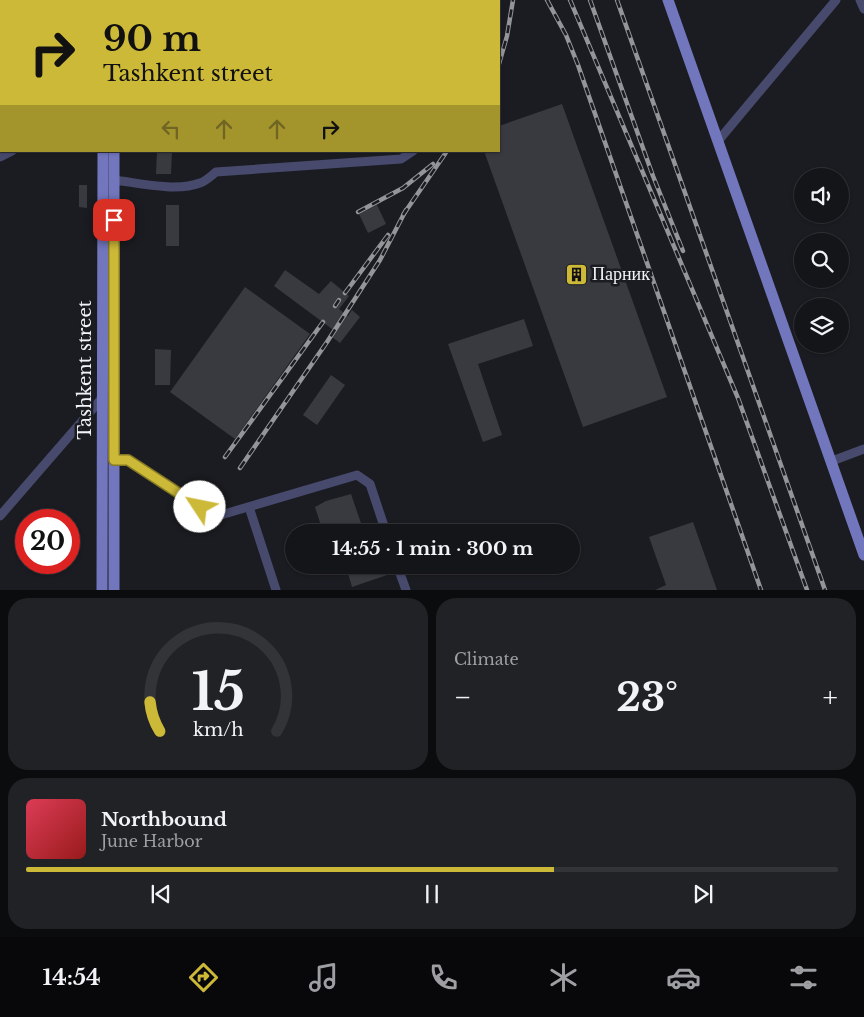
<!DOCTYPE html>
<html lang="en">
<head>
<meta charset="utf-8">
<style>
	:root { --surface:#141519; --page:#212226; --text:#f1f3f6; --muted:#9d9fa2; --line:#333438; --accent:#cdb938 }
	body { margin:0; font-family:"Libre Baskerville",serif; background:var(--page); color:var(--text); height:100vh; display:flex; flex-direction:column; font-size:19px; white-space:nowrap }
	* { box-sizing:border-box; margin:0 }
	p { font-size:16px; color:var(--muted) }
	.icon { flex:none; width:28px; height:28px; fill:none; stroke:currentColor; stroke-width:2; stroke-linecap:round; stroke-linejoin:round }
	.map { position:relative; height:590px; overflow:hidden }
	.side { display:flex; flex-direction:column; gap:8px; padding:8px; background:#0b0c0e; flex:1 }
	.side>* { flex:none }
	.hud { position:absolute; left:0px; top:0px; width:500px; height:152px; box-shadow:0 1px 4px #0004,0 0 0 1px var(--line); background:#cdb938; color:#111; overflow:hidden }
	.buttons { position:absolute; left:794px; top:168px; display:grid; gap:10px }
	.buttons a { display:grid; place-items:center; width:55px; height:55px; border-radius:50%; background:var(--surface); box-shadow:0 1px 4px #0004,0 0 0 1px var(--line); font-size:25px }
	.speed { position:absolute; left:15px; top:509px; display:flex; gap:10px; font-size:25px; font-weight:700; text-align:center }
	.speed>* { display:grid; place-content:center; width:65px; height:65px; border-radius:50%; background:var(--surface); box-shadow:0 1px 4px #0004,0 0 0 1px var(--line); line-height:1 }
	.speed .limit { border:8px solid #d22; background:#fff; color:#111 }
	.pin { position:absolute; display:grid; place-items:center; width:42px; height:42px; color:#fff; margin:-21px; border-radius:10px; box-shadow:0 2px 8px #0006 }
	.me { position:absolute; width:55px; margin:-28px; rotate:304deg; stroke-linejoin:round; filter:drop-shadow(0 0 4px #0008) }
	.turn { display:flex; align-items:center; gap:18px; height:105px; padding:0 20px; font-size:22px }
	.turn .icon { width:65px; height:65px; stroke-width:2.5 }
	.turn b { display:block; font-size:35px; line-height:42px }
	.lanes { display:flex; align-items:center; height:48px; padding:0 20px; background:#0003; justify-content:center; gap:25px; direction:ltr }
	.lanes .off { opacity:.35 }
	.big { font-size:38px; font-weight:700; line-height:1.1 }
	.side .tile { flex:1; display:flex; flex-direction:column; justify-content:center; gap:8px; min-width:0; padding:0 18px; border-radius:20px; background:var(--page) }
	.side .dial { align-items:center; gap:0 }
	.dial svg { height:130px; overflow:visible; fill:none; stroke:var(--line); stroke-width:7; stroke-linecap:round; text-anchor:middle }
	.dial text { fill:var(--text); stroke:none }
	.song { display:flex; align-items:center; gap:15px }
	.cover { width:60px; height:60px; border-radius:8px; background:linear-gradient(135deg,hsl(350 70% 55%),hsl(0 70% 35%)) }
	.played { height:5px; border-radius:2px; background:linear-gradient(90deg,var(--accent) 65%,var(--line) 65%) }
	.keys { display:flex; justify-content:space-around; direction:ltr }
	.heat { display:flex; justify-content:space-between; align-items:center; font-size:28px; direction:ltr }
	.side .tiles { flex:1; display:grid; gap:8px; grid-template-columns:1fr 1fr }
	.tile:last-child { grid-column:span 2 }
	.trip { position:absolute; left:285px; top:524px; width:295px; height:50px; border-radius:25px; background:var(--surface); box-shadow:0 1px 4px #0004,0 0 0 1px var(--line); font-weight:700; line-height:50px; text-align:center }
	.tabs { display:flex; height:80px; justify-content:space-around; align-items:center; background:#08080a; color:var(--muted) }
	.tabs .icon { width:35px; height:35px }
	.tabs .on { color:var(--accent) }
	.tabs b { font-size:22px; color:var(--text) }
	.map>svg:first-child { display:block }
	.building { fill:#393a40 }
	.lines { fill:none; stroke-linecap:round; stroke-linejoin:round }
	.minor { stroke:#474a6c; stroke-width:9 }
	.major { stroke:#7276bd; stroke-width:11 }
	.rail-casing { stroke:#949599; stroke-width:4.5 }
	.rail { stroke:#1b1c21; stroke-width:2.5; stroke-dasharray:8; stroke-linecap:butt }
	.route-casing { stroke:#857824; stroke-width:12 }
	.route { stroke:#cdb938; stroke-width:9 }
	.labels { text-anchor:middle; dominant-baseline:central; stroke-width:5; stroke-linejoin:round; paint-order:stroke }
	.poi-label { font-size:18px; fill:#f2f3f7; stroke:#1b1c21; text-anchor:start }
	.street-label { font-size:18px; fill:#f2f3f7; stroke:#1b1c21 }
</style>
</head>
<body>
<div class="map">
<svg width="864" height="590" viewBox="0 0 864 590">
	<rect width="100%" height="100%" fill="#1b1c21"/>
	<!-- building -->
	<g class="building">
		<polygon points="562,104 667,397 583,427 484,151 499,151 499,126"/>
		<polygon points="157,151 172,151 171,174 156,174"/>
		<polygon points="79,185 87,185 87,208 79,207"/>
		<rect x="166" y="205" width="13" height="41"/>
		<polygon points="377,205 386,224 368,233 359,214"/>
		<polygon points="285,270 319,294 331,281 349,296 339,309 348,316 352,310 360,317 340,343 332,337 336,332 274,286"/>
		<polygon points="245,287 310,334 235,439 170,392"/>
		<polygon points="524,319 533,346 478,364 502,435 483,442 448,344"/>
		<polygon points="155,349 171,350 170,385 155,385"/>
		<polygon points="331,375 345,385 317,425 303,415"/>
		<polygon points="351,494 364,532 323,532 315,507 326,501"/>
		<polygon points="693,522 717,590 655,590 666,585 649,537"/>
		<polygon points="334,565 390,565 393,573 352,587 347,570 337,573"/>
	</g>
	<g class="lines">
		<!-- minor -->
		<g class="minor">
			<polyline points="279,0 281,1"/>
			<polyline points="324,0 347,1"/>
			<polyline points="860,0 864,9"/>
			<polyline points="161,1 168,1"/>
			<polyline points="225,1 226,0"/>
			<polyline points="385,1 385,0"/>
			<polyline points="392,1 392,0"/>
			<polyline points="398,1 398,0"/>
			<polyline points="404,1 404,0"/>
			<polyline points="411,1 411,0"/>
			<polyline points="418,1 418,0"/>
			<polyline points="424,1 424,0"/>
			<polyline points="431,1 431,0"/>
			<polyline points="443,1 443,0"/>
			<polyline points="464,1 464,0"/>
			<polyline points="718,141 836,0"/>
			<polyline points="0,157 12,151"/>
			<path d="M114 180C139 183 176 192 200 183 206 181 211 176 216 172L401 159 413 151"/>
			<polyline points="114,460 129,460 214,517 357,475 370,484 386,532"/>
			<polyline points="832,461 864,449"/>
			<polyline points="249,507 276,590"/>
			<polyline points="0,516 103,397"/>
			<polyline points="397,565 406,590"/>
		</g>
		<!-- major -->
		<g class="major">
			<polyline points="103,0 103,1"/>
			<polyline points="114,0 114,1"/>
			<polyline points="668,0 864,555"/>
			<polyline points="102,590 103,151"/>
			<polyline points="114,590 114,151"/>
		</g>
		<defs>
			<g id="rail">
				<polyline points="547,0 566,35 578,65 761,590"/>
				<polyline points="570,0 738,398 807,590"/>
				<polyline points="590,0 653,176 683,251"/>
				<polyline points="617,0 825,590"/>
				<polyline points="499,64 507,36 513,0"/>
				<polyline points="358,212 403,188 433,164"/>
				<polyline points="403,215 447,151"/>
				<polyline points="345,293 388,235"/>
				<polyline points="335,306 339,300"/>
				<polyline points="225,457 323,322"/>
				<polyline points="240,468 327,342 380,260 406,210"/>
			</g>
		</defs>
		<!-- rail casing -->
		<use href="#rail" class="rail-casing"/>
		<!-- rail -->
		<use href="#rail" class="rail"/>
	</g>
	<g class="lines">
		<defs>
			<polyline id="route" points="114,220 114,460 128,460 200,507"/>
		</defs>
		<!-- route casing -->
		<use href="#route" class="route-casing"/>
		<!-- route -->
		<use href="#route" class="route"/>
	</g>
	<!-- icons -->
	<defs>
		<symbol id="building-square" viewBox="-11 -11 22 22"><rect x="-9" y="-9" width="18" height="18" rx="4" fill="#cdb938" stroke="#1b1c21"/><path d="M-4-6H4V6H1V3H-1V6H-4ZM-2.5-4.3h1.7v1.8h-1.7ZM.8-4.3h1.7v1.8H.8ZM-2.5-1h1.7V.8h-1.7ZM.8-1h1.7V.8H.8Z" fill="#111"/></symbol>
	</defs>
	<g fill-rule="evenodd">
		<use href="#building-square" x="564" y="262" width="25" height="25"/>
	</g>
	<g class="labels">
		<!-- poi labels -->
		<g class="poi-label">
			<text x="592" y="274">Парник</text>
		</g>
		<!-- street labels -->
		<g class="street-label">
			<text transform="translate(85 370) rotate(-90)">Tashkent street</text>
		</g>
	</g>
</svg>
<div class="buttons">
<a><svg class="icon" aria-label="sound" viewBox="0 0 24 24"><path d="M4 9h4l5-4v14l-5-4H4zM17 9q2 3 0 6"/></svg></a>
<a><svg class="icon" aria-label="search" viewBox="0 0 24 24"><circle cx="10" cy="10" r="6"/><path d="M15 15l6 6"/></svg></a>
<a><svg class="icon" aria-label="layers" viewBox="0 0 24 24"><path d="M12 4l9 5-9 5-9-5zM3 14l9 5 9-5"/></svg></a>
</div>
<div class="speed"><div class="limit">20</div></div>
<div class="pin" style="left:114px;top:220px;background:#d93025"><svg class="icon" aria-label="arrive" viewBox="0 0 24 24"><path d="M6 21V4h12l-3 4 3 4H6"/></svg></div>
<svg class="me" style="left:200px;top:507px" viewBox="-20 -20 40 40"><circle r="19" fill="#fff"/><path d="M0-13L10 11 0 6-10 11z" fill="#cdb938"/></svg>
<div class="trip">14:55 · 1 min · 300 m</div>
<div class="hud">
<div class="turn"><svg class="icon" aria-label="right" viewBox="0 0 24 24"><path d="M7 20v-9h11M14 6l5 5-5 5"/></svg><div><b>90 m</b>Tashkent street</div></div>
<div class="lanes"><svg class="icon off" aria-label="left" viewBox="0 0 24 24"><path d="M17 20v-9H6M10 6l-5 5 5 5"/></svg><svg class="icon off" aria-label="ahead" viewBox="0 0 24 24"><path d="M12 20V5M6 11l6-6 6 6"/></svg><svg class="icon off" aria-label="ahead" viewBox="0 0 24 24"><path d="M12 20V5M6 11l6-6 6 6"/></svg><svg class="icon" aria-label="right" viewBox="0 0 24 24"><path d="M7 20v-9h11M14 6l5 5-5 5"/></svg></div>
</div>
</div>
<section class="side">
<div class="tiles">
<div class="tile dial"><svg viewBox="0 0 100 80">
<path d="M14 69A42 42 0 1 1 86 69"/>
<path d="M14 69A42 42 0 0 1 8 51" stroke="#cdb938"/>
<text x="50" y="56" font-size="32" font-weight="700">15</text>
<text x="50" y="72" font-size="11">km/h</text>
</svg></div>
<div class="tile"><p>Climate</p>
<div class="heat"><a>−</a><b class="big">23°</b><a>+</a></div>
</div>
<div class="tile">
<div class="song"><i class="cover"></i><div><b>Northbound</b><p>June Harbor</p></div></div>
<div class="played"></div>
<div class="keys"><svg class="icon" aria-label="previous" viewBox="0 0 24 24"><path d="M18 5L8 12l10 7zM5 5v14"/></svg><svg class="icon" aria-label="pause" viewBox="0 0 24 24"><path d="M8 5v14M16 5v14"/></svg><svg class="icon" aria-label="next" viewBox="0 0 24 24"><path d="M6 5l10 7-10 7zM19 5v14"/></svg></div>
</div>
</div>
</section>
<nav class="tabs">
<b>14:54</b>
<svg class="icon on" aria-label="directions" viewBox="0 0 24 24"><path d="M12 3l9 9-9 9-9-9zM9 14v-3h6M13 9l2 2-2 2"/></svg>
<svg class="icon" aria-label="music" viewBox="0 0 24 24"><path d="M9 18V5l10-2v13"/><circle cx="6" cy="18" r="3"/><circle cx="16" cy="16" r="3"/></svg>
<svg class="icon" aria-label="phone" viewBox="0 0 24 24"><path d="M5 4h4l2 5-3 2q2 4 5 5l2-3 5 2v4C11 20 4 13 5 4z"/></svg>
<svg class="icon" aria-label="climate" viewBox="0 0 24 24"><path d="M12 3v18M4 7l16 10M4 17L20 7"/></svg>
<svg class="icon" aria-label="car" viewBox="0 0 24 24"><path d="M5 17H2v-5l4-1 3-4h7l3 4 3 1v5h-3M9 17h6M6 11h13"/><circle cx="7" cy="17" r="2"/><circle cx="17" cy="17" r="2"/></svg>
<svg class="icon" aria-label="filters" viewBox="0 0 24 24"><path d="M4 7h16M4 17h16"/><circle cx="9" cy="7" r="2"/><circle cx="15" cy="17" r="2"/></svg>
</nav>
</body>
</html>
